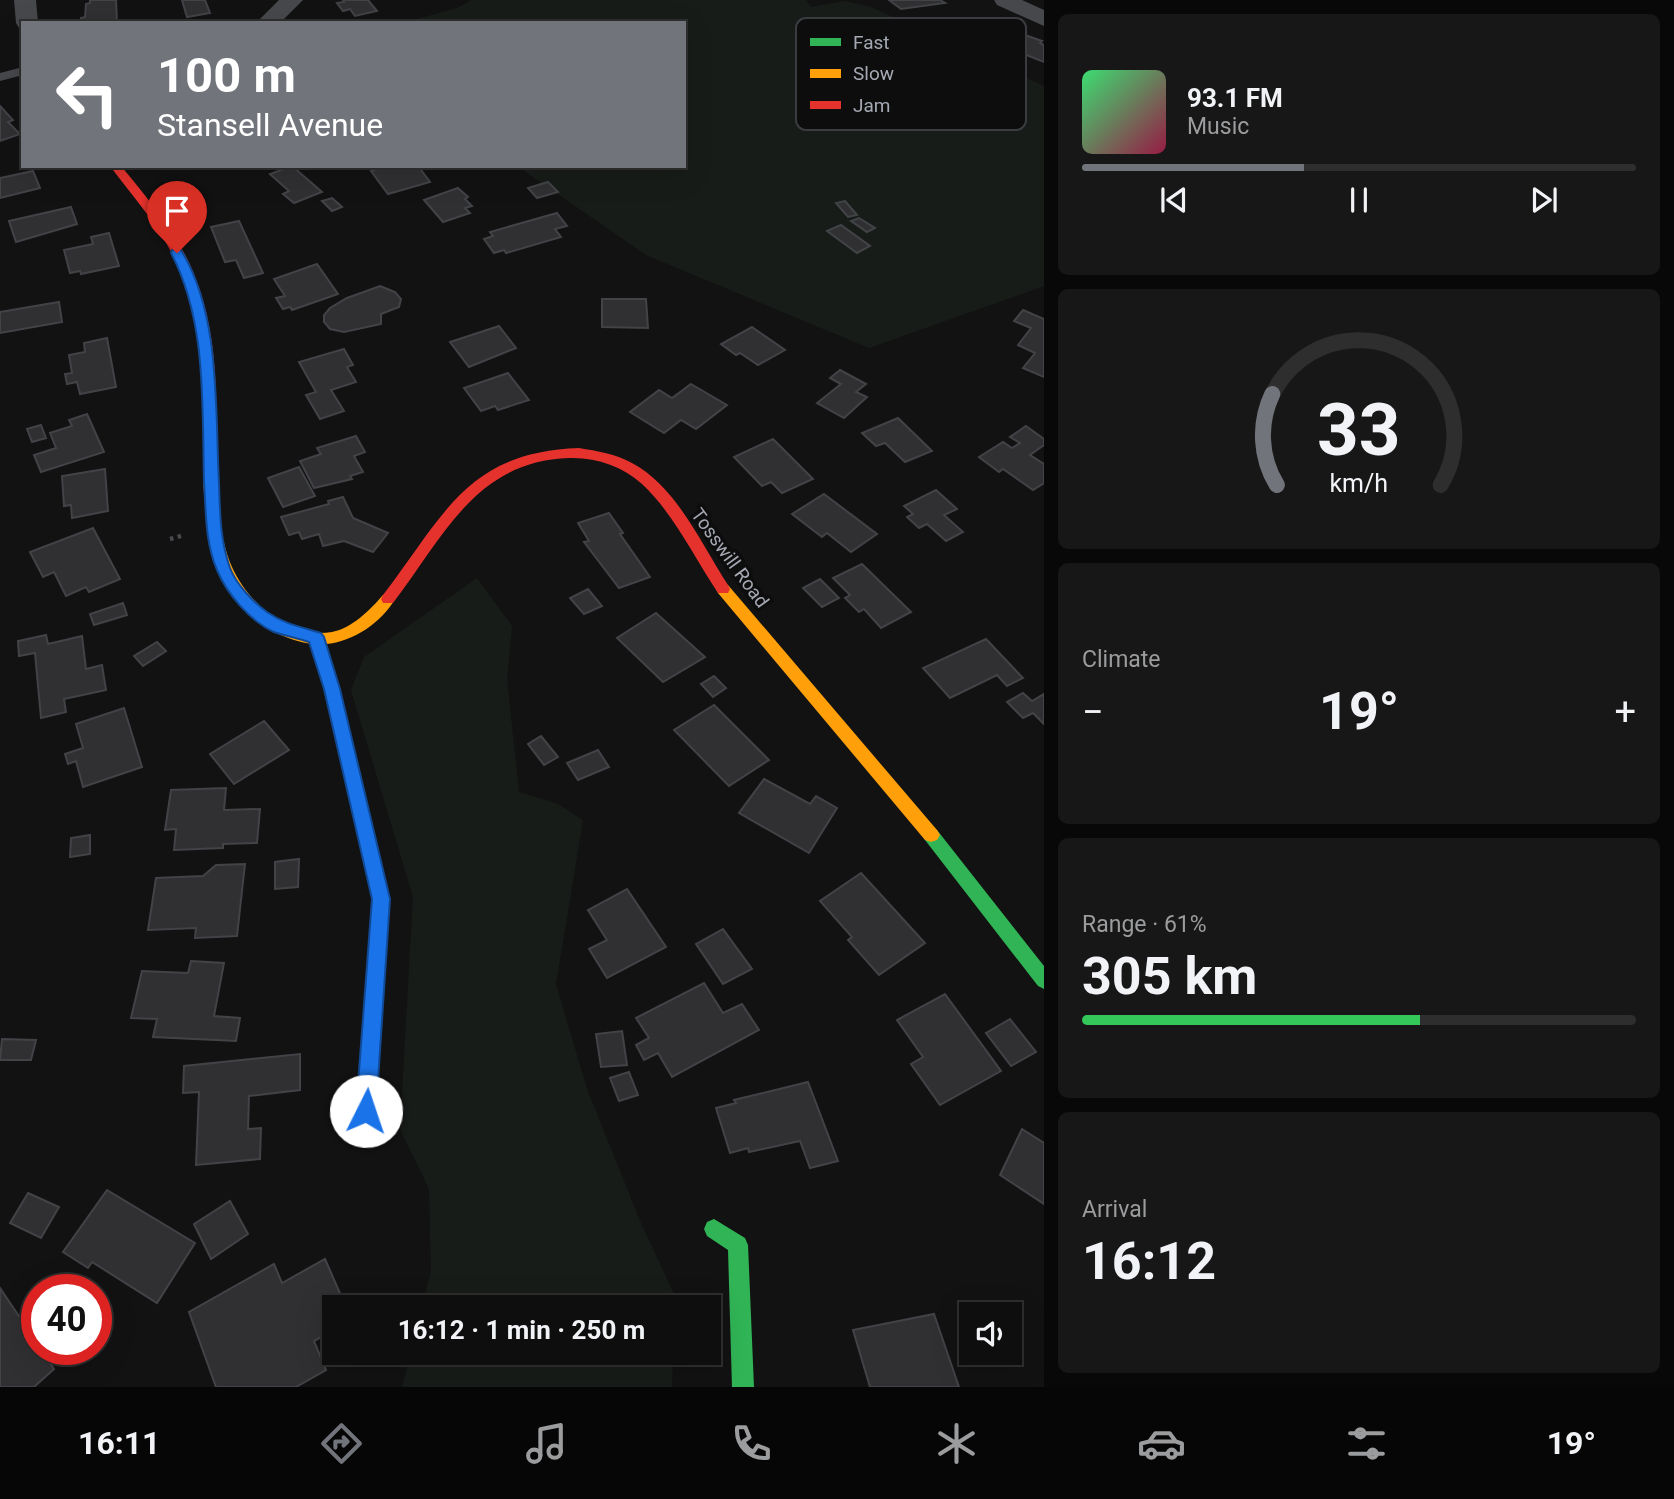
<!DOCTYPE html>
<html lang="en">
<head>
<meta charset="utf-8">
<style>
	:root { --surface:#0e0e0e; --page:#171717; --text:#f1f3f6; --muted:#9b9c9e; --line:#2e2e2e; --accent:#72747b }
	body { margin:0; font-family:Roboto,sans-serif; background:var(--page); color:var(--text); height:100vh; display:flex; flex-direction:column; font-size:26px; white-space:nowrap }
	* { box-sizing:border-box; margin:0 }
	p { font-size:23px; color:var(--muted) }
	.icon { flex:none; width:38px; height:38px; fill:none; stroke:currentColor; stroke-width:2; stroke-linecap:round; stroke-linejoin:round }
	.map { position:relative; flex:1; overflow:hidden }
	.sheet { display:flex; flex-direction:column; gap:14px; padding:14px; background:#080808; width:630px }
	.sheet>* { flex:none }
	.top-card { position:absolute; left:21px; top:21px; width:665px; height:147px; border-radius:0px; box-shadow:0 7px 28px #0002,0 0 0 2px var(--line); background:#72747b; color:#fff; overflow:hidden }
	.fabs { position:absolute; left:959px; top:1302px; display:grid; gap:14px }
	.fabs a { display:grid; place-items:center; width:63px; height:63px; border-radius:0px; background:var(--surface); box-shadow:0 7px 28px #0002,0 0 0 2px var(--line); font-size:35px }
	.speed { position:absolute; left:21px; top:1274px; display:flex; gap:14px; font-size:35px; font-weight:700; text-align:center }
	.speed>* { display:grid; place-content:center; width:91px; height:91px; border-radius:50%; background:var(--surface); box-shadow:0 7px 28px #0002,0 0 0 2px var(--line); line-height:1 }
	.speed .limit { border:10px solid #d22; background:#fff; color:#111 }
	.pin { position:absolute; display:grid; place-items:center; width:60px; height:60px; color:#fff; margin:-72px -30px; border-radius:50% 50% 50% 0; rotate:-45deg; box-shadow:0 0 7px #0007 }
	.pin .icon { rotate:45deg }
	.me { position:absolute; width:77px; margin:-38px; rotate:4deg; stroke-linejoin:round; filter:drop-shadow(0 0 5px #0008) }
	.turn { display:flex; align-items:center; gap:24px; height:147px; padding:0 21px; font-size:32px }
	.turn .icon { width:91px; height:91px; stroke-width:2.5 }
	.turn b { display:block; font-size:49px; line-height:60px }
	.big { font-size:52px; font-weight:700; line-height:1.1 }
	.sheet .widget { flex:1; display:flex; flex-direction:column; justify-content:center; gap:10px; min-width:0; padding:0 24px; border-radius:10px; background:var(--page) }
	.sheet .dial { align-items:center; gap:0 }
	.dial svg { height:182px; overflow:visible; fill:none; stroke:var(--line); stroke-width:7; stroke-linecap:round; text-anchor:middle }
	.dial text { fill:var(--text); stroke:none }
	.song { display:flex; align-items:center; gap:21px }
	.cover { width:84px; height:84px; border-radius:10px; background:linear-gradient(135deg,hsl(140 70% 55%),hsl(340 70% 35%)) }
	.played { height:7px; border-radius:4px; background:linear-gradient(90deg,var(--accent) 40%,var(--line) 40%) }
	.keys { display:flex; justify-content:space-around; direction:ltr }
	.heat { display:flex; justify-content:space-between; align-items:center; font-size:38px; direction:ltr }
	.charge { height:10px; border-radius:5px; background:linear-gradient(90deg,#34c759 61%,var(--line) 0) }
	.trip { position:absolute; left:322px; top:1295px; width:399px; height:70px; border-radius:0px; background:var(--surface); box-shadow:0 7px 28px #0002,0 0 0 2px var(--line); font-weight:700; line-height:70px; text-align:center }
	.menu { display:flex; height:112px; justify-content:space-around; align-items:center; background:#060606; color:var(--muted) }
	.menu .icon { width:49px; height:49px }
	.menu .selected { color:var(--accent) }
	.menu b { font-size:32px; color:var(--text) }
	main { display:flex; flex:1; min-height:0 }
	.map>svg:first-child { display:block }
	.green { fill:#181c19 }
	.building { fill:#303033; stroke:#424346; stroke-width:2 }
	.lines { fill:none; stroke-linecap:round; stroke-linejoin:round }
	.path { stroke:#494a4d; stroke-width:4.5; stroke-dasharray:3.5 4.5; stroke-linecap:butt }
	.lane { fill:#47484c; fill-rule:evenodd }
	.street { fill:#47484c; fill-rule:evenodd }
	.fast { fill:#30b455; fill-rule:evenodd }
	.slow { fill:#ff9f0a; fill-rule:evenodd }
	.jam { fill:#e5322d; fill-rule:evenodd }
	.route { fill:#1a73e8; stroke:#114b97; stroke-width:2 }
	.labels { text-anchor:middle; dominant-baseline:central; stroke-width:7; stroke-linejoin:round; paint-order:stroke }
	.street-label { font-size:19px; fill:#a5a9b3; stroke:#0d0d0e }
	.key { fill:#0d0d0e; stroke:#3b3c40; stroke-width:2 }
	.key-label { font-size:19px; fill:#a5a9b3 }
</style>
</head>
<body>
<main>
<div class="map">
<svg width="1044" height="1387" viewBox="0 0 1044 1387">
	<rect width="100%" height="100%" fill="#121213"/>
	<!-- green -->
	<g class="green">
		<polygon points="472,0 806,0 811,7 845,1 871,7 1044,86 1044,286 869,348 646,255 517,166 684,166 684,23 402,23 457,8"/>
		<polygon points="477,578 512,626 507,679 519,792 558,804 583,820 556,984 587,1089 641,1223 674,1294 674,1307 422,1307 431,1271 429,1189 400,1129 413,897 351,690 364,657"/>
		<polygon points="411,1353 673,1353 672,1387 402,1387"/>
	</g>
	<!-- building -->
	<g class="building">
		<polygon points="90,0 116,0 117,23 81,23 81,18 85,17 86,4 90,3"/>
		<polygon points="182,0 205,0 210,13 187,17"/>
		<polygon points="343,0 368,0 377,11 355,16 350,9 343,11 337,3 344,2"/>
		<polygon points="889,0 940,0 945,3 901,9"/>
		<polygon points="1011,30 1042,41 1040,43 1044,45 1044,62 1004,46 1011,40 1002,37"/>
		<polygon points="0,106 13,120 8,122 20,134 0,141"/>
		<polygon points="292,166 322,192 294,203 283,194 289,191 270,174"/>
		<polygon points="380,166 418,166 430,182 388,194 371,171 381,168"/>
		<polygon points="33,171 40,188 0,198 0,178"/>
		<polygon points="548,182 558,192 537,198 528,188"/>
		<polygon points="458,188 468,197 465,199 472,206 465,208 470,213 443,222 424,200"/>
		<polygon points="332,198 342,207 332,211 322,201"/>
		<polygon points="845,201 857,215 848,217 836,203"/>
		<polygon points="71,207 77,224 16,242 9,221"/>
		<polygon points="557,213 567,226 555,229 561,237 506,253 504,250 494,253 484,239 493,236 490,232"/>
		<polygon points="859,218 875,228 867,232 851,221"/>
		<polygon points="239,221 263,273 244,278 236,260 225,262 211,227"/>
		<polygon points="841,225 870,246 857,253 827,231"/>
		<polygon points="109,233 119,266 81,274 80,271 70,273 64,250 93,244 91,237"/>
		<polygon points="317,264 338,294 292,310 290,307 283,309 276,298 285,296 274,279"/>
		<polygon points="380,286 395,292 401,299 399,307 381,314 381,324 344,332 330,329 324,322 324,315 330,308 347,298"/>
		<polygon points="602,299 646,299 648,328 602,327"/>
		<polygon points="59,302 62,322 0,333 0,312"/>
		<polygon points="1023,310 1044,319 1044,377 1023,368 1035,353 1018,345 1031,328 1014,321"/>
		<polygon points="499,326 516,348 469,367 450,342"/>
		<polygon points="752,327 785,350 758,365 740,353 736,355 721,344"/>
		<polygon points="107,338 116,387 80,394 77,382 67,384 65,374 72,373 69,355 85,352 84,343"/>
		<polygon points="344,349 353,365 347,367 356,382 331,390 344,411 320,419 306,395 316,392 299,362"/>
		<polygon points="840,370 866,384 856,392 867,397 844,418 817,403 841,384 830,378"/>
		<polygon points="508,373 529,400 498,410 495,406 481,411 464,388"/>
		<polygon points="691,384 727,405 696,429 681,420 664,433 630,412 659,390 672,398"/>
		<polygon points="87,414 104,452 41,472 34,455 56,448 50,433 72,426 69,420"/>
		<polygon points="898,418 932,451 905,462 885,443 876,446 862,433"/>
		<polygon points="41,425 46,438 32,442 27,429"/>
		<polygon points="1026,426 1044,439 1044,445 1030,455 1044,464 1044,483 1033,490 1003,469 999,472 979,457 1003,442 1012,448 1020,443 1010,437"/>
		<polygon points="356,436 365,452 354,456 363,472 350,476 352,479 314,488 300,461 321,454 317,448"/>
		<polygon points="773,439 813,479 782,493 771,482 762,486 734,457"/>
		<polygon points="299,467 315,496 283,507 268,478"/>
		<polygon points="105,469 108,511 72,518 71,505 64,506 62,476"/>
		<polygon points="936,490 957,509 944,515 963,532 946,541 927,524 919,528 907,517 913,514 904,506"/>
		<polygon points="824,494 877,534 851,552 827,533 822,537 792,514"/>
		<polygon points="343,497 353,518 388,533 373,552 344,541 323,546 319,534 302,539 299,532 289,535 281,517 329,504 328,501"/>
		<polygon points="609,513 623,533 620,534 650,577 619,588 584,542 589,541 578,523"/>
		<polygon points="93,528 120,579 89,592 86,587 66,596 54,572 43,577 30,552"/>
		<polygon points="862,564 911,612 881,628 864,609 859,612 845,598 850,595 833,578"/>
		<polygon points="820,579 839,598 822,607 803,588"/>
		<polygon points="588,589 602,606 584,614 570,598"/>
		<polygon points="123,603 127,615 94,625 90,614"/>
		<polygon points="656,613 705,657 663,682 617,638"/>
		<polygon points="46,635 48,644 82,636 86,669 102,665 106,690 64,699 66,712 41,718 35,653 19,656 18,641"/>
		<polygon points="986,639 1023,678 1007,686 997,675 950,698 923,668"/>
		<polygon points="157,642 166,651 143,666 134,656"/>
		<polygon points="714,676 726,688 713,697 701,684"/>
		<polygon points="1023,693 1032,701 1044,694 1044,724 1033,713 1023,718 1007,702"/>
		<polygon points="714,705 769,760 729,786 674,730"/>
		<polygon points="124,708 142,767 83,787 76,761 68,764 65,754 83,748 76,724"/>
		<polygon points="264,721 289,750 234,784 210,754"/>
		<polygon points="541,736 558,757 544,765 528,744"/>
		<polygon points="598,750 609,767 578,780 567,763"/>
		<polygon points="764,779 810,804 816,796 837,808 809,853 739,813"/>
		<polygon points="226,788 224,810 260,809 257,843 223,844 223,848 174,850 176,829 165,830 171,790"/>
		<polygon points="90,835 90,854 70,857 71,838"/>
		<polygon points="299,859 298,887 275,889 275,862"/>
		<polygon points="245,864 237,936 195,938 196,928 148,930 156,878 203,876 216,865"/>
		<polygon points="861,873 925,943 879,975 848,940 852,937 820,901"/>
		<polygon points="627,889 666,947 607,978 589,949 607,940 588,910"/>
		<polygon points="723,929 752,969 723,984 696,944"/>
		<polygon points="191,961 224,963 214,1016 240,1018 236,1041 153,1037 157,1019 131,1018 142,971 188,973"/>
		<polygon points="704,983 723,1013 742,1004 759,1030 672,1077 658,1053 644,1060 636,1045 649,1038 636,1018"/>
		<polygon points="945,994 1001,1071 940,1105 911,1064 923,1057 897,1020"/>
		<polygon points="1010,1019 1036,1052 1011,1066 986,1033"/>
		<polygon points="622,1031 627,1065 601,1067 596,1034"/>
		<polygon points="2,1039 36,1040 31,1060 0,1060"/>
		<polygon points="300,1054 300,1090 249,1096 248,1129 261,1128 260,1159 196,1165 199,1092 183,1093 184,1066"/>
		<polygon points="629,1072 638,1095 619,1101 610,1078"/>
		<polygon points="808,1082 838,1161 810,1168 800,1141 749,1152 748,1148 730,1153 716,1108 736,1103 734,1100"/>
		<polygon points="1022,1129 1044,1143 1044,1204 1000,1175"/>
		<polygon points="107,1190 195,1243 157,1303 92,1262 88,1268 63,1252"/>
		<polygon points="28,1193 59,1207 41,1238 10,1223"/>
		<polygon points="230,1201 248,1234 211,1259 194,1224"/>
		<polygon points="325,1259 346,1307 334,1307 334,1330 314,1341 326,1370 296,1387 216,1387 189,1312 274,1264 282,1283"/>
		<polygon points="0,1288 37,1343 37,1349 41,1349 54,1369 34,1387 0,1387"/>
		<polygon points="934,1314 959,1387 870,1387 853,1330"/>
	</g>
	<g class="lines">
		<!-- path -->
		<polyline class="path" points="170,539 184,535"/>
		<!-- lane -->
		<polygon class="lane" points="23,67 23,75 0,81 0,73"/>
		<!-- street -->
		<g class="street">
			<polygon points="14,0 36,0 38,23 23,23 23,29 19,28 16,23"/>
			<polygon points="279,0 303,0 280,23 256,23"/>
			<polygon points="994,0 1022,0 1044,10 1044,26 997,5"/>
		</g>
		<!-- fast -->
		<g class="fast">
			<polygon points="931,828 937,830 1044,966 1044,989 1038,986 925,840 922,835 925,830"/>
			<polygon points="380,903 386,905 389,911 376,1111 373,1118 366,1121 359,1118 356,1111 371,911 374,905"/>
			<polygon points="714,1219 745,1238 748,1245 754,1387 732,1387 728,1250 707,1236 704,1229 707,1222"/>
		</g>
		<!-- slow -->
		<g class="slow">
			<path d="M210 467 217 472C218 504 219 537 232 567 248 603 290 640 332 632 352 628 370 610 383 595L388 593 395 599C382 622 353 642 326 644L340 689 390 899 386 917 380 919 374 917 371 911 372 899 324 689 311 644C223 628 205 548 203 472Z"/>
			<polygon points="723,583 728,585 937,830 940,835 937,840 931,842 925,840 718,593 716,589 718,585"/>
		</g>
		<!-- jam -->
		<g class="jam">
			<path d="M110 166H121C149 200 179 235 195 277 220 339 216 407 217 472L215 475 210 477 203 472C203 396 208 317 169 248 153 218 130 193 110 166Z"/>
			<path d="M579 448C597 451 616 454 632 463 677 487 701 544 728 585L730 589 728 593H718C694 557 674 514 642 484 622 466 596 457 569 458 475 461 443 538 393 603H383L381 599 383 595C444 516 466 452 579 448Z"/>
		</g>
	</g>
	<!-- route -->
	<path class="route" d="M172 250H181C221 315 215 409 219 484 220 513 220 540 230 568 236 584 253 602 267 612 284 624 302 627 321 633L324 637 340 689 390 899 376 1111 373 1118 366 1121 359 1118 356 1111 372 899 324 689 309 642C298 638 285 636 274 632 250 621 227 594 217 570 205 542 206 511 204 482 202 405 207 321 171 253Z"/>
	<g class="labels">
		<!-- street labels -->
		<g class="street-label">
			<text transform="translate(730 558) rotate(54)">Tosswill Road</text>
		</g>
	</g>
	<!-- legend -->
	<rect x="796" y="18" width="230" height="112" rx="10" class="key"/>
	<rect x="810" y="38" width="31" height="8" fill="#30b455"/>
	<rect x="810" y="69" width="31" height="9" fill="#ff9f0a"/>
	<rect x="810" y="101" width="31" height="8" fill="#e5322d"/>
	<g class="key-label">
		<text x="853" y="49">Fast</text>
		<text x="853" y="80">Slow</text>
		<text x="853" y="112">Jam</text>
	</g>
</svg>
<div class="fabs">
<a><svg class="icon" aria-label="sound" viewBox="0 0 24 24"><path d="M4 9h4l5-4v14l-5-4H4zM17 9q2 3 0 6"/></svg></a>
</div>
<div class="speed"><div class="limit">40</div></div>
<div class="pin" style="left:177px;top:253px;background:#d93025"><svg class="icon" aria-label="arrive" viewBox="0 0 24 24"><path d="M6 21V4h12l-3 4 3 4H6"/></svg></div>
<svg class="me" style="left:366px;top:1111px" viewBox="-20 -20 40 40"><circle r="19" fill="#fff"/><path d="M0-13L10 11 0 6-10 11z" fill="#1a73e8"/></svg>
<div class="trip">16:12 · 1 min · 250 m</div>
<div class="top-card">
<div class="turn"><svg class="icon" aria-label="left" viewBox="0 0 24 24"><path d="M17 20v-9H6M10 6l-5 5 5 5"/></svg><div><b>100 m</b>Stansell Avenue</div></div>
</div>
</div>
<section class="sheet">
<div class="widget">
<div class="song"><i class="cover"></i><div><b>93.1 FM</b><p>Music</p></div></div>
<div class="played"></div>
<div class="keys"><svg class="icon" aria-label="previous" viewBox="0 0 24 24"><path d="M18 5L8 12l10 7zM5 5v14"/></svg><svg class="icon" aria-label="pause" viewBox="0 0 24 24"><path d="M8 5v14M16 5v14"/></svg><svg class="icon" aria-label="next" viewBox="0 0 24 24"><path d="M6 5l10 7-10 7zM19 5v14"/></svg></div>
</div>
<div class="widget dial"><svg viewBox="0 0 100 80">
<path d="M14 69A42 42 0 1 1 86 69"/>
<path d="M14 69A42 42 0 0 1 12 29" stroke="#72747b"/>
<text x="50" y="56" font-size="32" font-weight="700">33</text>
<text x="50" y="72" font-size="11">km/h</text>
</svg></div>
<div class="widget"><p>Climate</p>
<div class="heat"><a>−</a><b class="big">19°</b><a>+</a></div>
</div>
<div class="widget"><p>Range · 61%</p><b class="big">305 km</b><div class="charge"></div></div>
<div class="widget"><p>Arrival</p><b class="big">16:12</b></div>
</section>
</main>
<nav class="menu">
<b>16:11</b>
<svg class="icon selected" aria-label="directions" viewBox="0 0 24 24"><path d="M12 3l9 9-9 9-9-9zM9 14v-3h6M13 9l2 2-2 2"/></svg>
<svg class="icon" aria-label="music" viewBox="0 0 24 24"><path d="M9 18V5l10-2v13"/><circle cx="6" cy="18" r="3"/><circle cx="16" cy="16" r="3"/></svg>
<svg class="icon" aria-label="phone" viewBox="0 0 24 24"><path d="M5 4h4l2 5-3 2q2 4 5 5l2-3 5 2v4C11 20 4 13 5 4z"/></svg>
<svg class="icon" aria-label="climate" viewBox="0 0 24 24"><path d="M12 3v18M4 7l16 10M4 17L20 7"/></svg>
<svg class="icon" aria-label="car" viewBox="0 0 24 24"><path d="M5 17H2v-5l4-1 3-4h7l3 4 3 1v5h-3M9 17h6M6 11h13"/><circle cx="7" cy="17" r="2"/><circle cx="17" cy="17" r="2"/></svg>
<svg class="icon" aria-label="filters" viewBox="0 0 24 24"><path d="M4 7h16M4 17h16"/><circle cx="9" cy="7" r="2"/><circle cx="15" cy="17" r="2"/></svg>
<b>19°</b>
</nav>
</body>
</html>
